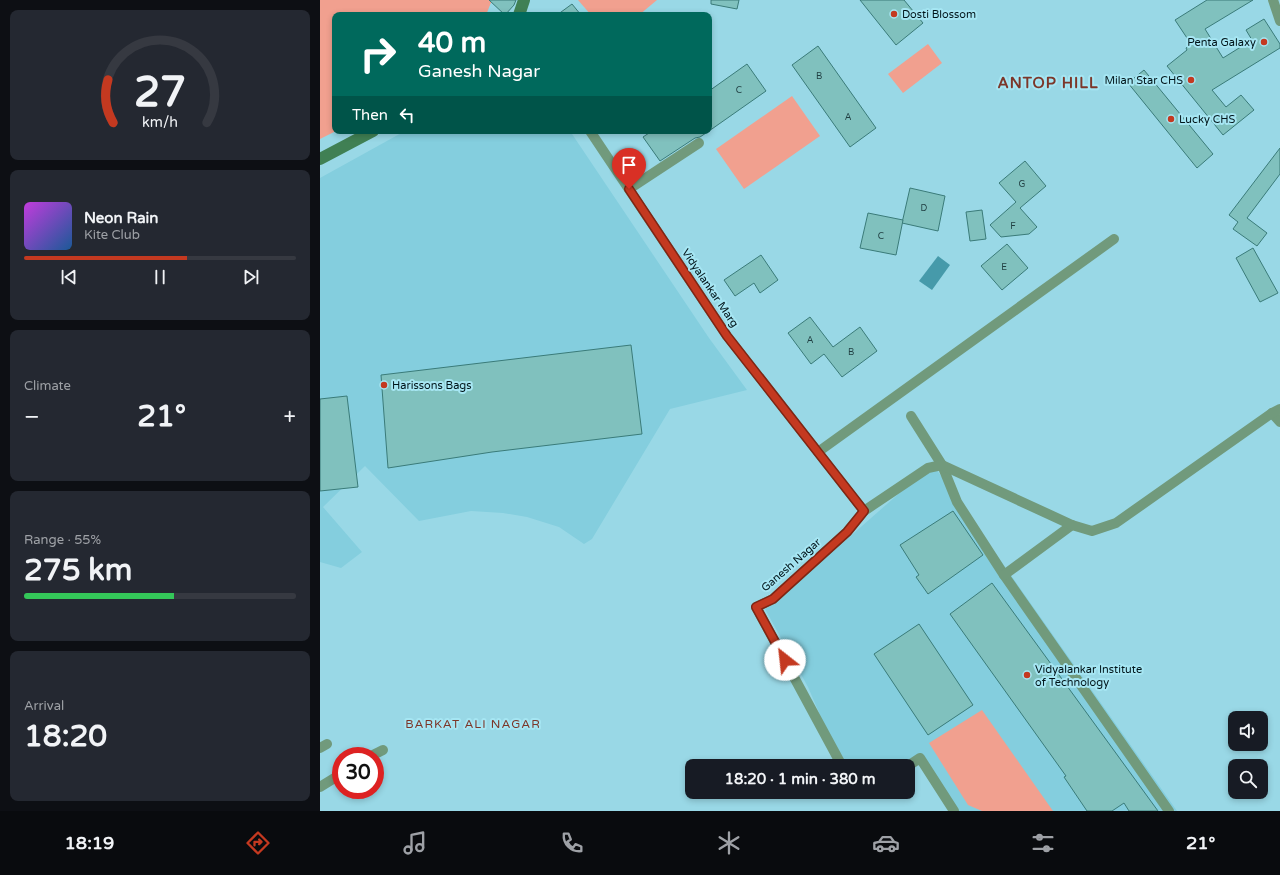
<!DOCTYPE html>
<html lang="en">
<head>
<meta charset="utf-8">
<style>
	:root { --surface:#171b24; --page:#242831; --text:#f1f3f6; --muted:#9ea1a6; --line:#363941; --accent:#c43920 }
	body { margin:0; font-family:"Varela Round",sans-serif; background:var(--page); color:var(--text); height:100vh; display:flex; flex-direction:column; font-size:15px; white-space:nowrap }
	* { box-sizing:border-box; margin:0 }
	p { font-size:13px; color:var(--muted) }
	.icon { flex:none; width:22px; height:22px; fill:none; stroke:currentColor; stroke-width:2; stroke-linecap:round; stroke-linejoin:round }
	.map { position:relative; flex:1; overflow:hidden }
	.details { display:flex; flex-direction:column; gap:10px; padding:10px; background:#0d0f14; width:320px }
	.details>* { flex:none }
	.top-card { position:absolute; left:12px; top:12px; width:380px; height:122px; border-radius:8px; box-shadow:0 2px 6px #0003; background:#00695c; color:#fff; overflow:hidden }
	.controls { position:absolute; left:908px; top:711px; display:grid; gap:8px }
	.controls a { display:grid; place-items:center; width:40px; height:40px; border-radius:8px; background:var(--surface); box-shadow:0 2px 6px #0003; font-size:20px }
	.speed { position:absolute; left:12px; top:747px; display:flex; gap:8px; font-size:20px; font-weight:700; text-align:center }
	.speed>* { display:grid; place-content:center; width:52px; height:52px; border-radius:50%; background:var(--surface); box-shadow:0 2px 6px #0003; line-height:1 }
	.speed .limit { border:6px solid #d22; background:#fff; color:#111 }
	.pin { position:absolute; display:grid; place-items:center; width:34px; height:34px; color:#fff; margin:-41px -17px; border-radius:50% 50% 50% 0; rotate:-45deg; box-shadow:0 0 4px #0007 }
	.pin .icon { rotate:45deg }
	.me { position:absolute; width:44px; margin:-22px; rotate:331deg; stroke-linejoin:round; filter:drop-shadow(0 0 3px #0008) }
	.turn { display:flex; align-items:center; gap:14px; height:84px; padding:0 20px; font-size:18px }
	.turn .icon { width:52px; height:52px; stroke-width:2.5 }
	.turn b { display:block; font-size:28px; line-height:34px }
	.then { display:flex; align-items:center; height:38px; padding:0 20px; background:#0003; gap:8px; font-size:15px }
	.big { font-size:30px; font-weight:700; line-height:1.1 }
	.details .tile { flex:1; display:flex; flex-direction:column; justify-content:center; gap:6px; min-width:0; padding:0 14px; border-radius:8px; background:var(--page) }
	.details .dial { align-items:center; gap:0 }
	.dial svg { height:104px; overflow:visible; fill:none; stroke:var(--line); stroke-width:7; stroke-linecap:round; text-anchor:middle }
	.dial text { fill:var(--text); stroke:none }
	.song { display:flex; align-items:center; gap:12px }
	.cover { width:48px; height:48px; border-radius:6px; background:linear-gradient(135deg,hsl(290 70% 55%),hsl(210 70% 35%)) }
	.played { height:4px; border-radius:2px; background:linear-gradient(90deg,var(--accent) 60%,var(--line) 60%) }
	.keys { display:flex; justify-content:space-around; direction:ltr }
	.heat { display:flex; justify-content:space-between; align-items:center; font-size:22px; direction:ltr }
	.charge { height:6px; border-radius:3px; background:linear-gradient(90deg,#34c759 55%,var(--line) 0) }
	.trip { position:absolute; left:365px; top:759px; width:230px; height:40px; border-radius:8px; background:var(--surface); box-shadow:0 2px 6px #0003; font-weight:700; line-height:40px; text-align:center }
	.menu { display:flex; height:64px; justify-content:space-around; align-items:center; background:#090b0e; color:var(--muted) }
	.menu .icon { width:28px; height:28px }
	.menu .on { color:var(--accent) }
	.menu b { font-size:18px; color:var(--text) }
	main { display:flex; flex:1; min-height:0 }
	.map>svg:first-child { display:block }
	.built { fill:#84cede }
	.green { fill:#f1a08f }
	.water { fill:#469aaa }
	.building { fill:#80c1be; stroke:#3a7b79 }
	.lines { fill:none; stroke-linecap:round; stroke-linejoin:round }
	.street { stroke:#719a7c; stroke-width:10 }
	.secondary { stroke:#408054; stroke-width:12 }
	.route-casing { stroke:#7f2515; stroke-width:10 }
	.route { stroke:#c43920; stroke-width:7 }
	.poi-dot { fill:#c43920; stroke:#a6e6f3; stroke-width:1.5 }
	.labels { text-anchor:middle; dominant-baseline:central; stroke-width:4; stroke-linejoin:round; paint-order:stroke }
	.number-label { font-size:9px; fill:#203f42 }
	.poi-label { font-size:11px; fill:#001419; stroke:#a6e6f3; text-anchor:start }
	.street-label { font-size:11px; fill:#001419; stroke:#a6e6f3 }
	.neighbourhood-label { font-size:12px; letter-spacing:1px; fill:#7c372a; stroke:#a6e6f3 }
	.district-label { font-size:15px; font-weight:bold; letter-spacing:1px; fill:#7c372a; stroke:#a6e6f3 }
</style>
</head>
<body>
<main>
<section class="details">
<div class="tile dial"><svg viewBox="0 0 100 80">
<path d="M14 69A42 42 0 1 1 86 69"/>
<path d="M14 69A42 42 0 0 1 10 36" stroke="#c43920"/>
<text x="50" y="56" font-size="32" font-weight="700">27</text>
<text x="50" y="72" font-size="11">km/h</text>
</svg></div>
<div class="tile">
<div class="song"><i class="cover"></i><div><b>Neon Rain</b><p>Kite Club</p></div></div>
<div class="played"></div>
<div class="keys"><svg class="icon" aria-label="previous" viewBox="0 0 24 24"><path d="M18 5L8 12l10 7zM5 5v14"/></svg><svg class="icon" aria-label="pause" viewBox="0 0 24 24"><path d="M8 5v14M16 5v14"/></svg><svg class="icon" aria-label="next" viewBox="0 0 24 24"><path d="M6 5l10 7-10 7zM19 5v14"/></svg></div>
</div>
<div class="tile"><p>Climate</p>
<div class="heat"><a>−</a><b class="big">21°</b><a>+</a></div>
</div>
<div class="tile"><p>Range · 55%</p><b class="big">275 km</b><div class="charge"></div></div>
<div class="tile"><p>Arrival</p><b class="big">18:20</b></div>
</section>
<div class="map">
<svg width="960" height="811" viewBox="0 0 960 811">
	<rect width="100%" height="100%" fill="#99d8e6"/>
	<!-- built -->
	<g class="built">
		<polygon points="85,131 250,131 389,338 427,390 350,409 272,539 264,544 239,527 207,517 183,513 151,511 99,521 45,466 3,507 42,552 21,568 0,562 0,178"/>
		<polygon points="614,466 857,811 634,811 600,758 588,766 522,766 488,687 445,609 452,605 608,468"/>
	</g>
	<!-- green -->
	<g class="green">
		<polygon points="0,0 172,0 166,15 15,15 15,131 16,131 0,139"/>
		<polygon points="258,0 337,0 319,15 271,15"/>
		<polygon points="608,44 622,63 583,93 568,74"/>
		<polygon points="472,96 500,136 424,189 396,149"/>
		<polygon points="662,710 733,811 662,811 648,805 609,743"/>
	</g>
	<!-- water -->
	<polygon class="water" points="618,256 630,265 612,290 599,281"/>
	<!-- building -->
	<g class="building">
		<polygon points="169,0 196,0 194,5 185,15"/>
		<polygon points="391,0 419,0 417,9 391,4"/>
		<polygon points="540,0 584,0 603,23 576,45"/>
		<polygon points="887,0 933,0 885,29 903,58 932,40 926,30 944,19 960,44 960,48 892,90 906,107 921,95 934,110 903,135 847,66 867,50 866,48 871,44 855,20"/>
		<polygon points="252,4 261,15 237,15"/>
		<polygon points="498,46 556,128 530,147 472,65"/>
		<polygon points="427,64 446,91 389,131 389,91"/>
		<polygon points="824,70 893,154 877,168 808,83"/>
		<polygon points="332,131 389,131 380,137 375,138 340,161 323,137"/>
		<polygon points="960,148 960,174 927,218 947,233 937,246 913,229 918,222 909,215"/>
		<polygon points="705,161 726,186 700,208 717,227 709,234 681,237 670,225 696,202 679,183"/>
		<polygon points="590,188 625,196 618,231 582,223"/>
		<polygon points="662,210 666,239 650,241 646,212"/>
		<polygon points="548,213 583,220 576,255 540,248"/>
		<polygon points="687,244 708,268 682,290 661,266"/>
		<polygon points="933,248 958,293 940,302 916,258"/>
		<polygon points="441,255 458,280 440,293 434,283 415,296 404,280"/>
		<polygon points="490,317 513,347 540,327 557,351 522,377 504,354 491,364 468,333"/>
		<polygon points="311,345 322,434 172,452 68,468 61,375"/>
		<polygon points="27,396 38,487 0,491 0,399"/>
		<polygon points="633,511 663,555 608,594 596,577 599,575 580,545"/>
		<polygon points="672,583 790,745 838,811 809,811 804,803 792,811 767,811 744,777 746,776 630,614"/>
		<polygon points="599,624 653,705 608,735 554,654"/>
	</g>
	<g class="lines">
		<!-- street -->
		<g class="street">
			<polyline points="953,0 960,21"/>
			<polyline points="270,131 407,336 544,511"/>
			<polyline points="309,189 379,143"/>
			<polyline points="952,413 960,422"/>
			<polyline points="591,416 622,465 637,502 684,575 849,811"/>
			<polyline points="498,452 794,239"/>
			<polyline points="684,575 752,525"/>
			<polyline points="0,748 7,744"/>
			<polyline points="51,756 63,750"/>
			<polyline points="522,766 436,607 453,599 527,532 544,511 608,468 622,465 752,525 772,531 796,523 952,413 960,409"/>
			<polyline points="588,766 600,758 634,811"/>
			<polyline points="0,787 21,774"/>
		</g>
		<!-- secondary -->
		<g class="secondary">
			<polyline points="199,15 204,0"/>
			<polyline points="0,159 53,131"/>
		</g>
	</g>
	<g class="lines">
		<defs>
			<polyline id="route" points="309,189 407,336 544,511 527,532 464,589 453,599 436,607 465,660"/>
		</defs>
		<!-- route casing -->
		<use href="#route" class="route-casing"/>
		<!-- route -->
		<use href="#route" class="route"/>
	</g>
	<!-- markers -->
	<g class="poi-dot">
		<circle cx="574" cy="14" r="4"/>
		<circle cx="944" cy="42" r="4"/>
		<circle cx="871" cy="80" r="4"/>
		<circle cx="851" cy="119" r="4"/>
		<circle cx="64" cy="385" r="4"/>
		<circle cx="707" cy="675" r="4"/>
	</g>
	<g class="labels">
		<!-- number labels -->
		<g class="number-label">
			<text x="499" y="76">B</text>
			<text x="419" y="90">C</text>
			<text x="528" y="117">A</text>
			<text x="702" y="184">G</text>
			<text x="604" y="208">D</text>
			<text x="693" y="226">F</text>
			<text x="561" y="236">C</text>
			<text x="684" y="267">E</text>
			<text x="490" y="340">A</text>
			<text x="531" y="352">B</text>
		</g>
		<!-- poi labels -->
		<g class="poi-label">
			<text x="582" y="14">Dosti Blossom</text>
			<text x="936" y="42" text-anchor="end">Penta Galaxy</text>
			<text x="863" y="80" text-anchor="end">Milan Star CHS</text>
			<text x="859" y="119">Lucky CHS</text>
			<text x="72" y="385">Harissons Bags</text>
			<text x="715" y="669">Vidyalankar Institute<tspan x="715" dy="13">of Technology</tspan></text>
		</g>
		<!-- street labels -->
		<g class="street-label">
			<text transform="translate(390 288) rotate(56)">Vidyalankar Marg</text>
			<text transform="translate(471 565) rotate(-41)">Ganesh Nagar</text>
		</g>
		<!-- neighbourhood labels -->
		<g class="neighbourhood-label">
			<text x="153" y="724">BARKAT ALI NAGAR</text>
		</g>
		<!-- district labels -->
		<g class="district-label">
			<text x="728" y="83">ANTOP HILL</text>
		</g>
	</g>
</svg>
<div class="controls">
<a><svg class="icon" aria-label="sound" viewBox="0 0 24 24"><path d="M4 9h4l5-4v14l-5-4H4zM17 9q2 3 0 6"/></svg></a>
<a><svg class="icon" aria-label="search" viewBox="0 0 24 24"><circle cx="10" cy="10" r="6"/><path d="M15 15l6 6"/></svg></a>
</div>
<div class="speed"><div class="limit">30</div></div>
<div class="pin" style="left:309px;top:189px;background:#d93025"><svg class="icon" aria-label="arrive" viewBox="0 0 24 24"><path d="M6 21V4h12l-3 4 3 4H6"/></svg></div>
<svg class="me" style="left:465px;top:660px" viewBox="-20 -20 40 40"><circle r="19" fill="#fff"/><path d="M0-13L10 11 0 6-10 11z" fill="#c43920"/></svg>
<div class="trip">18:20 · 1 min · 380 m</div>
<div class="top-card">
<div class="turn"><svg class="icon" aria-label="right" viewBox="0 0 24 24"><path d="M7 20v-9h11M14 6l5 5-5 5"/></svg><div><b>40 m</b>Ganesh Nagar</div></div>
<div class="then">Then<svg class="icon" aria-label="left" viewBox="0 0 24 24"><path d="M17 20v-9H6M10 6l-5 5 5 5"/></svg></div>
</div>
</div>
</main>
<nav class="menu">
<b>18:19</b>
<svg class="icon on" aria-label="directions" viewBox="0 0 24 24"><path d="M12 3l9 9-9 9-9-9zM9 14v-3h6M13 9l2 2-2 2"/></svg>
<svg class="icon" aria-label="music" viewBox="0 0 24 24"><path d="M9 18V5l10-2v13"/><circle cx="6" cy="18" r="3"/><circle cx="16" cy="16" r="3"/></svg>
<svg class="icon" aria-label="phone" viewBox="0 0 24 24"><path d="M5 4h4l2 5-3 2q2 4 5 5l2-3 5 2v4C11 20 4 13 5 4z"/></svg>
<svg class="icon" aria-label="climate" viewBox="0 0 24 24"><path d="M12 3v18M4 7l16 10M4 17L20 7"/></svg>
<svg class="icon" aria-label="car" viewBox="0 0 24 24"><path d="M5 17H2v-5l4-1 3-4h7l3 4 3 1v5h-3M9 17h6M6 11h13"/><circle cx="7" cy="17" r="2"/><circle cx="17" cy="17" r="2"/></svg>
<svg class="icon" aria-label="filters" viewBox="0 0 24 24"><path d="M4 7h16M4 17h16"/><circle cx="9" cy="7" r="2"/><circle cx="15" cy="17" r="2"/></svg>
<b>21°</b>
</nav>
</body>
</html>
